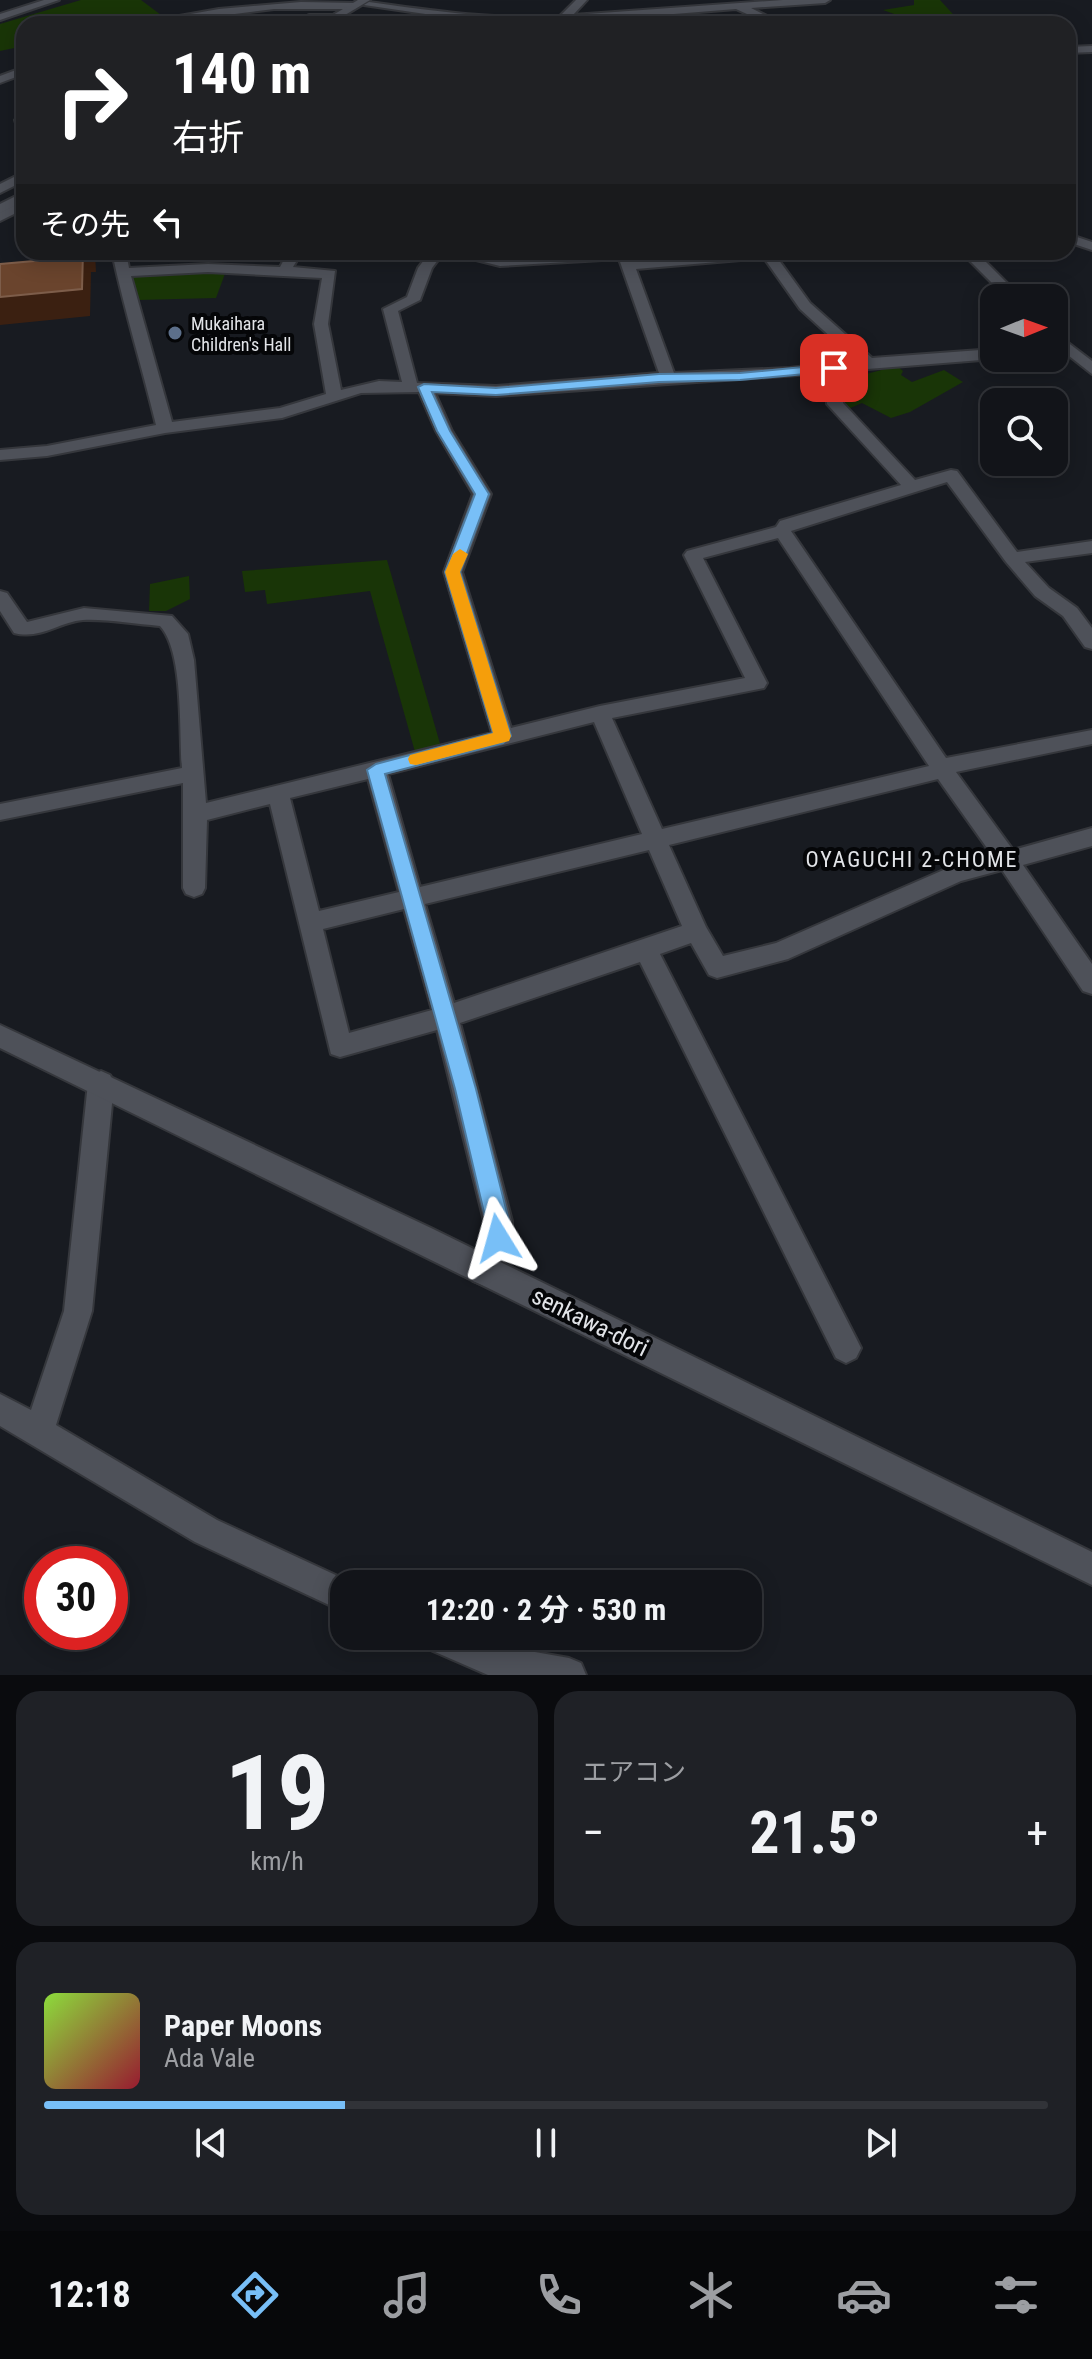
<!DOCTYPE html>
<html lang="ja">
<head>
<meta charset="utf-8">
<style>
	:root { --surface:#121419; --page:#1f2126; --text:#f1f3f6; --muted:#9c9ea2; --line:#313338; --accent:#78bff7 }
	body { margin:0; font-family:"Roboto Condensed","Noto Sans JP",sans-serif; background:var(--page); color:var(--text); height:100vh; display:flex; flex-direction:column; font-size:30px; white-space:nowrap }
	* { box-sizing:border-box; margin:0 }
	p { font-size:26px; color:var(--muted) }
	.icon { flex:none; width:44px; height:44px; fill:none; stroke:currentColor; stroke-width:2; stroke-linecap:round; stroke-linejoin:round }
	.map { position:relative; height:1675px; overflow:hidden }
	.sheet { display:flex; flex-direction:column; gap:16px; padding:16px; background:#0a0b0e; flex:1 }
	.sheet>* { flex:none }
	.hud { position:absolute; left:16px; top:16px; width:1060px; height:244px; border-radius:24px; box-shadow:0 4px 20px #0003,0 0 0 2px var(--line); background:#202124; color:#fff; overflow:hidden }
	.needle { width:52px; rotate:89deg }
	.buttons { position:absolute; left:980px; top:284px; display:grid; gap:16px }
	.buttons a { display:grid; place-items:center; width:88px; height:88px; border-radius:16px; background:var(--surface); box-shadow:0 4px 20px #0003,0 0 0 2px var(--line); font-size:40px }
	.speed { position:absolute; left:24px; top:1546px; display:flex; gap:16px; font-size:40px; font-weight:700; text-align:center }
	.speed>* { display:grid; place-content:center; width:104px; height:104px; border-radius:50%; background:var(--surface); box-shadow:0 4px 20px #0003,0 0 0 2px var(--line); line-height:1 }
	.speed .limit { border:12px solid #d22; background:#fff; color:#111 }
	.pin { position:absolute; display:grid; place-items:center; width:68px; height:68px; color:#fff; margin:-34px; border-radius:16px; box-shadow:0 4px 12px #0006 }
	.me { position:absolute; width:88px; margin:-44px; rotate:352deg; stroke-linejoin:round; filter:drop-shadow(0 0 6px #0008) }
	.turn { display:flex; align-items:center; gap:28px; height:168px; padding:0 24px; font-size:36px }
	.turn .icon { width:104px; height:104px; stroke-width:2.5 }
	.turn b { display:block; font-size:56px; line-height:68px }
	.then { display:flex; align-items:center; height:76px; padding:0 24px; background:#0003; gap:16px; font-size:30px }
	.big { font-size:60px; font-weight:700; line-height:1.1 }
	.sheet .widget { flex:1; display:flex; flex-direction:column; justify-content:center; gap:12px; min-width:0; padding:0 28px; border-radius:24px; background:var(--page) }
	.sheet .dial { align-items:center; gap:0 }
	.dial b { font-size:104px; line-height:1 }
	.song { display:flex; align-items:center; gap:24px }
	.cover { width:96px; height:96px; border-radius:12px; background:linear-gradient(135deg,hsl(90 70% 55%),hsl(350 70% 35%)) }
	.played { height:8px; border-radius:4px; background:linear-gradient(90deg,var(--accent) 30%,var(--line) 30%) }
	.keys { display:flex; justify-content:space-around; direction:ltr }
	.heat { display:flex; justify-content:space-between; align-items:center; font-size:44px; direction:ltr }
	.sheet .tiles { flex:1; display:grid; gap:16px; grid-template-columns:1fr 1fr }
	.widget:last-child { grid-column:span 2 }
	.trip { position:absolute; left:330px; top:1570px; width:432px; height:80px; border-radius:24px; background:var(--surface); box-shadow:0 4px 20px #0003,0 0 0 2px var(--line); font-weight:700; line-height:80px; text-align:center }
	.tabs { display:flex; height:128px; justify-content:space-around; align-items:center; background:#07080a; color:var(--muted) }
	.tabs .icon { width:56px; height:56px }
	.tabs .on { color:var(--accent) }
	.tabs b { font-size:36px; color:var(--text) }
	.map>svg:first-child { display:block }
	.green { fill:#193507 }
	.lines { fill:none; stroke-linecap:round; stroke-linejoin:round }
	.minor-casing { stroke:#35373c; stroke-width:4 }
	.tertiary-casing { stroke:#35373c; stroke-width:4 }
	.secondary-casing { stroke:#35373c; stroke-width:4 }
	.minor { fill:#4e5159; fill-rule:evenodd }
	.tertiary { fill:#4e5159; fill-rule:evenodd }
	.secondary { fill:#4e5159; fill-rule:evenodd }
	.shaded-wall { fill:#3b2011 }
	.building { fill:#6a442d; stroke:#7d5d4a; stroke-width:2 }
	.route { fill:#78bff7; stroke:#4e7ca1; stroke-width:2 }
	.slow { fill:#f59e0b }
	.service-dot { fill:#5c6f8a; stroke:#050608; stroke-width:3 }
	.labels { text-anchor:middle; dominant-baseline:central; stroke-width:8; stroke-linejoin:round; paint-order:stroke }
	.far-poi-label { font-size:18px; fill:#e2e4e8; stroke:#050608; text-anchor:start }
	.neighbourhood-label { font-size:22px; letter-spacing:2px; fill:#e2e4e8; stroke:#050608 }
	.near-street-label { font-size:24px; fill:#e2e4e8; stroke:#050608 }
</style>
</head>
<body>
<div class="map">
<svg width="1092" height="1675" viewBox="0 0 1092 1675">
	<rect width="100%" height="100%" fill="#181b21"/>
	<!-- green -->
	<g class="green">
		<polygon points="81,0 141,0 161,15 103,24 24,24 24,46 0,51 0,24"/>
		<polygon points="914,0 940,0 961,23 922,24 883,10 914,5"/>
		<polygon points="226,271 216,298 138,300 131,277"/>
		<polygon points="897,366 903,371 901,375 912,382 944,370 963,382 910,412 891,418 862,403 848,409 842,402 843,380"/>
		<polygon points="387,560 441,747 415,752 370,591 267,604 265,590 245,592 242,571"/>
		<polygon points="189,576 190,599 166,611 149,611 150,584"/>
	</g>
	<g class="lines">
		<defs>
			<g id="minor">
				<polygon points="44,0 59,0 0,20 0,14"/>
				<path d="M576 0H587L573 15 783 0H830L825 3 751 8 783 24H769L736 9 562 23 494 24 364 5 369 2C434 11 495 20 560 16Z"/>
				<polygon points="301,2 354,3 359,6 354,9 274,9 158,24 134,24 219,9"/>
				<polygon points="309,15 333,15 338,18 333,21 289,24"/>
				<polygon points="1092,46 1092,52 1068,53 1068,47"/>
				<polygon points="24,67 24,74 0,83 0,76"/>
				<polygon points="24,113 24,134 18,130 15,120"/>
				<polygon points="24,172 24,181 0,193 0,184"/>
				<polygon points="24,200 24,209 0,221 0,212"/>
				<path d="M112 252H126L129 268 208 264 280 267 288 252H302L293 267 335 271 328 324 341 390 379 381 402 382 383 309 407 297 418 268 430 252H444L432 268 420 300 398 311 417 383 496 386 659 373 619 259 500 266 444 252H471L500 258 629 252 633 261 773 252 810 303 872 358 994 349V359L842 371 843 403 915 480 951 470 957 471 1017 552 1092 541V553L1025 562 1049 588 1077 608 1092 628V649L1085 647 1063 616 1035 596 1006 562 947 482 791 531 946 758 1092 730V744L956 772 1013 850 1092 828V846L1023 865 1092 964V994L1083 991 1002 870 961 881 788 959 717 978 709 975 691 943 660 954 856 1338 861 1348 856 1358 846 1363 836 1358 640 962 460 1023 512 1221V1238L493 1281 483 1285 473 1281 469 1271 484 1237V1221L437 1030 340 1057 331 1054 270 804 207 820 205 888 202 894 194 897 186 894 183 888V783L0 820V804L182 768C179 731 184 652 160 626 135 624 108 619 83 620 59 622 40 640 14 633L0 611V591L7 593 27 622 84 608 172 616 188 634 194 660 206 803 492 733 444 572 473 494 436 431 419 392 361 393 282 418 165 433 47 456 0 460V450L47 446 156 425C142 367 124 309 112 252ZM764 258 800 309 856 360 790 368 674 373 636 269ZM208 272 322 278 314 324 326 394 280 408 172 422 131 276ZM826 373 827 404 901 485 780 521 776 527 687 551 684 555 745 678 600 706 511 728 462 572 491 494 452 431 435 393 496 396ZM778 538 929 766 662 829 612 718 764 688 767 683 703 558ZM594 722 642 834 420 887 388 774ZM368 779 399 892 319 911 290 798ZM938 779 992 855 948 868 776 943 723 956 706 927 669 845ZM649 850 682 926 454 1003 425 904ZM404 909 432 1010 349 1033 323 929Z"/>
				<polygon points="961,252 976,252 1022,298 1007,298"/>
				<polygon points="1054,332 1092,361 1092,374 1054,344"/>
				<polygon points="101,1071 110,1075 114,1083 92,1311 56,1425 217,1520 355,1584 344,1584 344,1612 195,1542 0,1426 0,1394 31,1410 64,1311 88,1083 92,1075"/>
				<polygon points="421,1636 477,1636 501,1646 569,1658 581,1663 586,1675 488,1675 426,1648"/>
			</g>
			<polygon id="tertiary" points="1068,234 1092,242 1092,250 1068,242"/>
			<g id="secondary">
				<polygon points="358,0 370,0 330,24 318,24"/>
				<polygon points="24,192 24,201 0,213 0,204"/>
				<polygon points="0,1025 431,1228 1092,1552 1092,1585 0,1048"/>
			</g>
		</defs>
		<!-- minor casing -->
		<use href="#minor" class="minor-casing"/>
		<!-- tertiary casing -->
		<use href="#tertiary" class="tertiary-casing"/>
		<!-- secondary casing -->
		<use href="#secondary" class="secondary-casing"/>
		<!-- minor -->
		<use href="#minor" class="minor"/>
		<!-- tertiary -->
		<use href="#tertiary" class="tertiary"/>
		<!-- secondary -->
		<use href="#secondary" class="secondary"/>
	</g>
	<!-- shaded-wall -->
	<polygon class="shaded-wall" points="83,252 95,252 96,272 91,272 90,316 0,325 0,297"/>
	<!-- building -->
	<polygon class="building" points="57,252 83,252 82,289 0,297 0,264 57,259"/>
	<!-- route -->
	<polygon class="route" points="834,364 838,366 838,371 740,380 659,382 496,395 432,392 450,431 489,494 460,572 511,736 503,743 385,774 476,1089 509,1221 510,1238 506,1246 498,1249 490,1246 486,1221 455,1089 367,770 376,764 493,733 445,572 475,494 437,431 418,387 424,384 496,388 659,374 740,373"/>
	<!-- slow -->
	<polygon class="slow" points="460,549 468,554 460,572 511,736 509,741 416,765 410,764 408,759 410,755 493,733 445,572 453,554"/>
	<!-- markers -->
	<circle class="service-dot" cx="175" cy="333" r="8"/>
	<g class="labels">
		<!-- far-poi labels -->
		<g class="far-poi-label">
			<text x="191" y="323">Mukaihara<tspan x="191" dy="21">Children's Hall</tspan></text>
		</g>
		<!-- neighbourhood labels -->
		<g class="neighbourhood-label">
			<text x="912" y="859">OYAGUCHI 2-CHOME</text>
		</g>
		<!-- near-street labels -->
		<g class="near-street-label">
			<text transform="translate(590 1322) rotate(26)">senkawa-dori</text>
		</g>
	</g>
</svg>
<div class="buttons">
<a><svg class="needle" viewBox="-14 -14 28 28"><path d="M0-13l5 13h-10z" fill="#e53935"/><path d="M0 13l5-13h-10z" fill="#9c9ea2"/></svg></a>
<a><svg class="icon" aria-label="search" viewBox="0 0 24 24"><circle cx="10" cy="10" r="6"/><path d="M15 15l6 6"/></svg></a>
</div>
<div class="speed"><div class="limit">30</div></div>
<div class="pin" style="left:834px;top:368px;background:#d93025"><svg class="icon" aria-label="arrive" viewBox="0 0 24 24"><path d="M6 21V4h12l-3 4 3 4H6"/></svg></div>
<svg class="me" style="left:498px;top:1238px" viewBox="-20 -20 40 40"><path d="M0-17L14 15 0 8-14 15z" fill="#78bff7" stroke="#fff" stroke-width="4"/></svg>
<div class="trip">12:20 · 2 分 · 530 m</div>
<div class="hud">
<div class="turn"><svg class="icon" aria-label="right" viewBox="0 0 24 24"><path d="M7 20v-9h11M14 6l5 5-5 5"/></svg><div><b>140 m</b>右折</div></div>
<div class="then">その先<svg class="icon" aria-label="left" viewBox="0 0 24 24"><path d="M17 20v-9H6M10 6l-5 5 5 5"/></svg></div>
</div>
</div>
<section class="sheet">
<div class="tiles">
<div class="widget dial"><b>19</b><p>km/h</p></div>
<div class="widget"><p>エアコン</p>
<div class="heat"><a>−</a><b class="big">21.5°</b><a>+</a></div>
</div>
<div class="widget">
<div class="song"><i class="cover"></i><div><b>Paper Moons</b><p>Ada Vale</p></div></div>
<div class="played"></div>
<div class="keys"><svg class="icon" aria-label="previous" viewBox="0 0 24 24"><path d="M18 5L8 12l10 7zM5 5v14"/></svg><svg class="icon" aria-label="pause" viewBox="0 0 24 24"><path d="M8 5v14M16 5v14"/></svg><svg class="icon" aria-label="next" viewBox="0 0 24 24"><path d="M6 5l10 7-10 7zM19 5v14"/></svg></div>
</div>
</div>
</section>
<nav class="tabs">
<b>12:18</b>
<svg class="icon on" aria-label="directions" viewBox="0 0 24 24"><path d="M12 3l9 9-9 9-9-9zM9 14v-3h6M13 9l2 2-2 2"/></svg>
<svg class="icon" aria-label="music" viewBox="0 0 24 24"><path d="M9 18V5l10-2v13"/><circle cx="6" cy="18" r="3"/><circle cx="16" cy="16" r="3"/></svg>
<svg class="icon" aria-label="phone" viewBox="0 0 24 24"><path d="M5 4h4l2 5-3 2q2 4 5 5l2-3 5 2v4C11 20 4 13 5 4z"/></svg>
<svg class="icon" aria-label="climate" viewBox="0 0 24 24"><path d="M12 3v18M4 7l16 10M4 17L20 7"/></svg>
<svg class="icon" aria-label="car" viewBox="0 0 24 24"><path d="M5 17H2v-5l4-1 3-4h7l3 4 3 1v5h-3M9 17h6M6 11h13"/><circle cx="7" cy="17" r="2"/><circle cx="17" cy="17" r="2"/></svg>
<svg class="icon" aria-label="filters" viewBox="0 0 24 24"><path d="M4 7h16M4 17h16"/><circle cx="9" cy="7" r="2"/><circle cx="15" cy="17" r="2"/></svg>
</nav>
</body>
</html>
